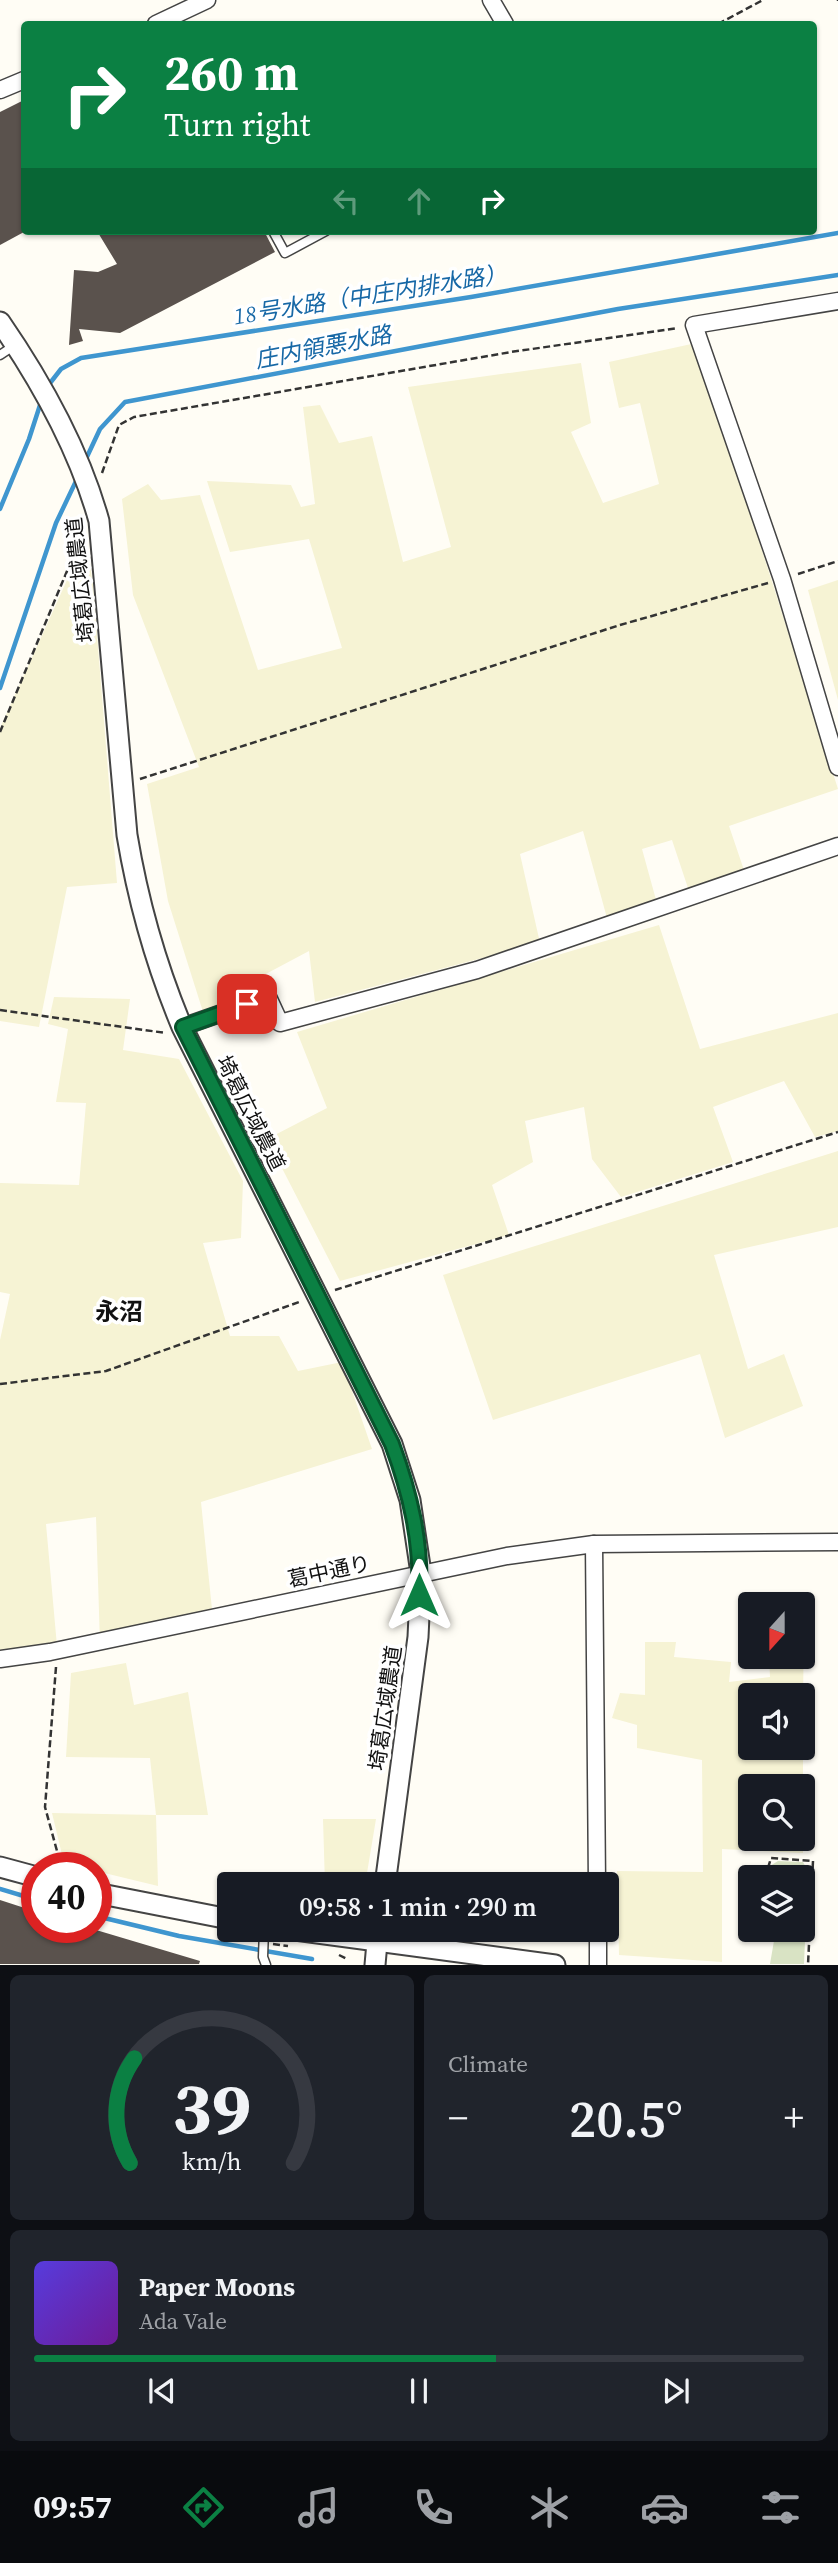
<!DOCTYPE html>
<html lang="en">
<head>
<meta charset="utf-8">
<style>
	:root { --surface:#171b24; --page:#20242c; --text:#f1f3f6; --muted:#9ea1a6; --line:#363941; --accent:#0b8043 }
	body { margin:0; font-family:"Source Serif 4","Noto Sans JP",serif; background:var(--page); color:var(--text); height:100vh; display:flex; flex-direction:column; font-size:26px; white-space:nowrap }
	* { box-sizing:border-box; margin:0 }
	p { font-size:23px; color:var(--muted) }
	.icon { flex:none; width:38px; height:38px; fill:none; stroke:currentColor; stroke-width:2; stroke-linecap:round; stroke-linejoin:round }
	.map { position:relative; height:1965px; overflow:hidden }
	.drawer { display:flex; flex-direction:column; gap:10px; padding:10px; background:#0d0f14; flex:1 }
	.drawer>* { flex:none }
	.top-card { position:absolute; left:21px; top:21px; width:796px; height:214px; border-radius:7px; box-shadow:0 2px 5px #0004; background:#0b8043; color:#fff; overflow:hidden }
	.needle { width:46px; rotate:201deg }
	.buttons { position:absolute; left:738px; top:1592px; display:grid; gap:14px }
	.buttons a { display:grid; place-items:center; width:77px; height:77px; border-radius:7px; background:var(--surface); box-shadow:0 2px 5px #0004; font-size:35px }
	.speed { position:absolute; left:21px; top:1852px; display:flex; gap:14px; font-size:35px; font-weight:700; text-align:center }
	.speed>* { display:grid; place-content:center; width:91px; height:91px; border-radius:50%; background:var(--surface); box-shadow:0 2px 5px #0004; line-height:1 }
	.speed .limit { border:10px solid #d22; background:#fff; color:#111 }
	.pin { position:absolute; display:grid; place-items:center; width:60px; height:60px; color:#fff; margin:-30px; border-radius:14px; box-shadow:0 4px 10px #0006 }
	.me { position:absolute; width:77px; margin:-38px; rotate:0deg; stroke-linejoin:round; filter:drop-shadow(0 0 5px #0008) }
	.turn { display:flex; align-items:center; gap:24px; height:147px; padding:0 28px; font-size:32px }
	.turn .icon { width:91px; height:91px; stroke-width:2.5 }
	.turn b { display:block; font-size:49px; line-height:60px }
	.lanes { display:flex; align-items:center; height:66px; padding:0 28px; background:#0003; justify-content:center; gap:35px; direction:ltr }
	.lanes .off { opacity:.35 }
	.big { font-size:52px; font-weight:600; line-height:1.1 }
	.drawer .tile { flex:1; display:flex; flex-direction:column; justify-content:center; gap:10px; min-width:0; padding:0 24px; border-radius:10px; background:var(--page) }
	.drawer .dial { align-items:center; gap:0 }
	.dial svg { height:182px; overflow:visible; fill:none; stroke:var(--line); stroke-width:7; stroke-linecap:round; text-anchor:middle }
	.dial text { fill:var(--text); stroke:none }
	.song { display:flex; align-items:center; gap:21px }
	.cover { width:84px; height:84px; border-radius:10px; background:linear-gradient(135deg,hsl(250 70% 55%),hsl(280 70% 35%)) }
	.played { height:7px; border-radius:4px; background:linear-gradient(90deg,var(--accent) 60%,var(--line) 60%) }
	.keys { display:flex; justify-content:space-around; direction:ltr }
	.heat { display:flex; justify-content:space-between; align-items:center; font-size:38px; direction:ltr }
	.drawer .tiles { flex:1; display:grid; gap:10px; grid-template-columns:1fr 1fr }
	.tile:last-child { grid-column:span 2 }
	.trip { position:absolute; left:217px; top:1872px; width:402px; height:70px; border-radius:7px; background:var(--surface); box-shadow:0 2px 5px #0004; font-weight:600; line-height:70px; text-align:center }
	.dock { display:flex; height:112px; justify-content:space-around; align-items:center; background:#090b0e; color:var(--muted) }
	.dock .icon { width:49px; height:49px }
	.dock .selected { color:var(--accent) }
	.dock b { font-size:32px; color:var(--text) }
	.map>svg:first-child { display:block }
	.farmland { fill:#f6f3d4 }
	.cemetery { fill:#d9e3c4 }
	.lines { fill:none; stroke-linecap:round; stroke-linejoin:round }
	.stream { stroke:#3f96cf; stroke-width:4.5 }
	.building { fill:#5a524d }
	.service-casing { stroke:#444; stroke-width:11 }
	.minor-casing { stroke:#444; stroke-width:19 }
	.tertiary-casing { stroke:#444; stroke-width:23 }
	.path { stroke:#333; stroke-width:2.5; stroke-dasharray:7 3.5; stroke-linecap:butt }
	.service { stroke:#fff; stroke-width:8 }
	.minor { stroke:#fff; stroke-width:16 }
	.tertiary { stroke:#fff; stroke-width:19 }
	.route-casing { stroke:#07532c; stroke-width:18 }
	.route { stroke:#0b8043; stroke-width:12 }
	.labels { text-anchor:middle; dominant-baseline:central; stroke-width:7; stroke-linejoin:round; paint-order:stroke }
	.street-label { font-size:21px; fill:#111; stroke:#fff }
	.water-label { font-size:23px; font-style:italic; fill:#1768a6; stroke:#fff }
	.quarter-label { font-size:24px; font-weight:bold; fill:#111; stroke:#fff }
</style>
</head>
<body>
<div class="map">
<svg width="838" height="1965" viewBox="0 0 838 1965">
	<rect width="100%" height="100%" fill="#fffdf5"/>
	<!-- farmland -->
	<g class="farmland">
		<polygon points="696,343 838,789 729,826 746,876 691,897 672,840 642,849 658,907 607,918 583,831 520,854 540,943 315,1002 309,951 262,976 259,996 204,1015 168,901 147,784 199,767 133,595 122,499 148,484 161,500 200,495 258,670 342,648 309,539 230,552 207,481 291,485 301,507 315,504 303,407 320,405 339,443 372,436 403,562 451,547 408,387 581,363 591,423 571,432 603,503 659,484 640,403 619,408 609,362"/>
		<polygon points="87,544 93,585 117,883 67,887 39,1027 0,1021 0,728 82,547"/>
		<polygon points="838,580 838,700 808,590"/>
		<polygon points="659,925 700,1049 838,1013 838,1131 815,1137 784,1081 713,1107 733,1162 621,1197 592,1159 584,1107 525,1121 533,1162 492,1185 509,1235 340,1281 267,1139 327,1108 297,1032"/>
		<polygon points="54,997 130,999 123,1050 179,1059 243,1181 241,1238 203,1243 230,1336 279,1336 298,1371 342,1362 372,1449 201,1502 213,1619 100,1644 96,1517 46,1524 57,1646 0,1650 0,1340 10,1294 0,1292 0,1183 79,1185 86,1103 56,1102 68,1029 48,1024"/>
		<polygon points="838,1151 838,1227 714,1255 748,1369 784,1354 803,1406 725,1438 700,1354 493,1420 443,1275"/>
		<polygon points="804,1619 803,1703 803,1696 751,1696 751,1748 803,1748 803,1787 751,1787 751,1839 803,1839 803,1853 722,1849 722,1962 619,1955 617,1871 703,1872 702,1760 637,1748 637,1725 612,1718 620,1693 645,1695 645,1642 676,1642 674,1657 731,1662 729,1682 770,1677 769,1657 803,1657"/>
		<polygon points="126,1663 134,1705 188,1692 208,1815 156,1815 158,1886 96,1871 96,1867 64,1863 52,1813 156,1815 150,1758 66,1757 71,1673"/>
		<polygon points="323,1819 376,1819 365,1885 325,1885"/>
	</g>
	<!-- cemetery -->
	<polygon class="cemetery" points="778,1861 803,1862 808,1871 804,1964 770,1964 775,1935 771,1930 803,1930 803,1878 768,1878 770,1866"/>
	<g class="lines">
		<!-- stream -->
		<g class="stream">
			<polyline points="47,387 61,369 81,358 471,297 838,233"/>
			<polyline points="85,461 100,429 125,402 618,309 838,275"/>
			<polyline points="0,509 29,439 41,402"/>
			<polyline points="0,688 56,523 77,479"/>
			<polyline points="0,1889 37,1900"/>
			<polyline points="96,1916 179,1936 312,1959"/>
		</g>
	</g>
	<!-- building -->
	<g class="building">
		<polygon points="24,100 24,232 0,245 0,112"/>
		<polygon points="97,231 264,231 275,252 120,333 79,329 83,341 69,345 74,270 98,272 117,264"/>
		<polygon points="0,1900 37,1912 37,1927 86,1927 200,1961 199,1964 0,1964"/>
	</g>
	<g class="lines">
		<defs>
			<g id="service">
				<polyline points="273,231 285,253 326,231"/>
				<polyline points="0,355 15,345"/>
				<polyline points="264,1930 263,1957 266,1965"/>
			</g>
			<g id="minor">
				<polyline points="491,0 505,24"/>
				<polyline points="156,24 207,0"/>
				<polyline points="0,90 24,80"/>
				<polyline points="838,301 694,325 782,579 838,767"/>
				<polyline points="182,1027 268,997 280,1023 477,970 838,846"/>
				<polyline points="594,1544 597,1885"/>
				<polyline points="0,1659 50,1652 507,1556 594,1544 838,1542"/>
				<polyline points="598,1930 598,1965"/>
			</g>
			<g id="tertiary">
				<path d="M0 322C42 383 79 449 99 521L127 835C138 901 156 965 182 1027L392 1444 410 1500 421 1573 418 1637 385 1885"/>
				<polyline points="0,1867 37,1877"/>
				<polyline points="96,1893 229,1919"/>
				<polyline points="295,1930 555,1965"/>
				<polyline points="375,1965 378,1931"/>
			</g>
		</defs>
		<!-- service casing -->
		<use href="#service" class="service-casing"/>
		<!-- minor casing -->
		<use href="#minor" class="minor-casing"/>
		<!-- tertiary casing -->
		<use href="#tertiary" class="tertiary-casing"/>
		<!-- path -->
		<g class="path">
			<polyline points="838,0 838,1"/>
			<polyline points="718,24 763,0"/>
			<polyline points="102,473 119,425 134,417 511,352 678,328"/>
			<polyline points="798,574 838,561"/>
			<polyline points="0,732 82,535"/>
			<polyline points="140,779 620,625 768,583"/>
			<polyline points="0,1010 166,1033"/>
			<polyline points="335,1290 838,1132"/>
			<polyline points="0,1384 106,1371 302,1301"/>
			<polyline points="56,1667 45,1807 60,1862 59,1867"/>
			<polyline points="765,1878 771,1858 813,1861 808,1965"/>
			<polyline points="232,1937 253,1940"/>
			<polyline points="502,1941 503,1930"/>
			<polyline points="273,1944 288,1946"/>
			<polyline points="339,1955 347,1959"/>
		</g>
		<!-- service -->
		<use href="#service" class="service"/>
		<!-- minor -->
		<use href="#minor" class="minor"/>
		<!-- tertiary -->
		<use href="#tertiary" class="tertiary"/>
	</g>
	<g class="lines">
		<defs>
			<path id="route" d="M247 1004 183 1027 392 1444C410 1493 422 1542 419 1595"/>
		</defs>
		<!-- route casing -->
		<use href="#route" class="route-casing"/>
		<!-- route -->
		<use href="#route" class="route"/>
	</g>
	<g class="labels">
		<!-- street labels -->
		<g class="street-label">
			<text transform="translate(80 580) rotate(-96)">埼葛広域農道</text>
			<text transform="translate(251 1113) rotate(63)">埼葛広域農道</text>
			<text transform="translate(329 1571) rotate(-12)">葛中通り</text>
			<text transform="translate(385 1708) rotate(-82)">埼葛広域農道</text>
		</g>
		<!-- water labels -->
		<g class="water-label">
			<text transform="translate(370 295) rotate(-9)">18号水路（中庄内排水路）</text>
			<text transform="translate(323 347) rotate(-11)">庄内領悪水路</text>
		</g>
		<!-- quarter labels -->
		<g class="quarter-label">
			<text x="119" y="1311">永沼</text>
		</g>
	</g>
</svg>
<div class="buttons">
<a><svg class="needle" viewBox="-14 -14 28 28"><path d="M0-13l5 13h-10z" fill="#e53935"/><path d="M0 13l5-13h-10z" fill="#9ea1a6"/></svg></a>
<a><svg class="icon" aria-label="sound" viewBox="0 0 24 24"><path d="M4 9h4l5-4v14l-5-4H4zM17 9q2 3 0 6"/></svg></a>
<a><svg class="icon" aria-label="search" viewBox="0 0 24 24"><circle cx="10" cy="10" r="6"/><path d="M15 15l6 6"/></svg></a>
<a><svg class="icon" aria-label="layers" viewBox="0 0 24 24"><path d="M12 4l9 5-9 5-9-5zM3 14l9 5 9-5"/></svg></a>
</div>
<div class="speed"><div class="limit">40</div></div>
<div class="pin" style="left:247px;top:1004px;background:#d93025"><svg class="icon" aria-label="arrive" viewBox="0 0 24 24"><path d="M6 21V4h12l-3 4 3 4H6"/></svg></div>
<svg class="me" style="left:419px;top:1595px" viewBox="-20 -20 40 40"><path d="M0-17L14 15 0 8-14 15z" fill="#0b8043" stroke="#fff" stroke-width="4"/></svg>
<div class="trip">09:58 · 1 min · 290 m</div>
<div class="top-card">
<div class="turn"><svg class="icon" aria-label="right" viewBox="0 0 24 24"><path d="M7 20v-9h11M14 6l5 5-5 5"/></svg><div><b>260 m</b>Turn right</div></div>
<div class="lanes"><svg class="icon off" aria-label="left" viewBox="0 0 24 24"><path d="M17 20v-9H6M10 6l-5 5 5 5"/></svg><svg class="icon off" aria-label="ahead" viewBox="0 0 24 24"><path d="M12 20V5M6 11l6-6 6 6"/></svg><svg class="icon" aria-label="right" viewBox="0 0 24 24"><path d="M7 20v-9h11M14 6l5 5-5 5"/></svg></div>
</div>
</div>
<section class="drawer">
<div class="tiles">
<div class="tile dial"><svg viewBox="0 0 100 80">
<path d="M14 69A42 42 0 1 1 86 69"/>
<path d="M14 69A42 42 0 0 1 16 23" stroke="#0b8043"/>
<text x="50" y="56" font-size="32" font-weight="700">39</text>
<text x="50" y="72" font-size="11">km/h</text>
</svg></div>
<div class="tile"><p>Climate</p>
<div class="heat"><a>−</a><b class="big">20.5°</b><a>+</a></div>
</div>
<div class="tile">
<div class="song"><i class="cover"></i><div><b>Paper Moons</b><p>Ada Vale</p></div></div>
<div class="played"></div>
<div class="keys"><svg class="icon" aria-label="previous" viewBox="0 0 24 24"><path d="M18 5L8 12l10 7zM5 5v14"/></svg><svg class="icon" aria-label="pause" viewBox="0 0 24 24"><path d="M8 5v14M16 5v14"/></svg><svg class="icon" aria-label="next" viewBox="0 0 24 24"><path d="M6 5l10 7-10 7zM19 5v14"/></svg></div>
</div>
</div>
</section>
<nav class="dock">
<b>09:57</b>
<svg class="icon selected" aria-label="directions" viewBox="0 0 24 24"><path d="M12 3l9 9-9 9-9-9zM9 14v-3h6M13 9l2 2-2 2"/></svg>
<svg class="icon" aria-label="music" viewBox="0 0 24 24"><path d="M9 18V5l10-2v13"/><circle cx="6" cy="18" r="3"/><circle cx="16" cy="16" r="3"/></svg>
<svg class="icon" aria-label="phone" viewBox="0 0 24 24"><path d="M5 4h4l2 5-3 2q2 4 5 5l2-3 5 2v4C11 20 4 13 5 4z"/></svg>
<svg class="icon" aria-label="climate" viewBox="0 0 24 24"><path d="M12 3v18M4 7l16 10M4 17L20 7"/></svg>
<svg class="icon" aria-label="car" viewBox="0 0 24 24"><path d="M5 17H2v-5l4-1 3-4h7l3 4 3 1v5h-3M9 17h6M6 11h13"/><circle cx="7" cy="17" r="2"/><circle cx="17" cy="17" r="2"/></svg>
<svg class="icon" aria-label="filters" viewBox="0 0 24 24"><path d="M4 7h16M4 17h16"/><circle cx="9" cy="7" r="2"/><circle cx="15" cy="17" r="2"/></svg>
</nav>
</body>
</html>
